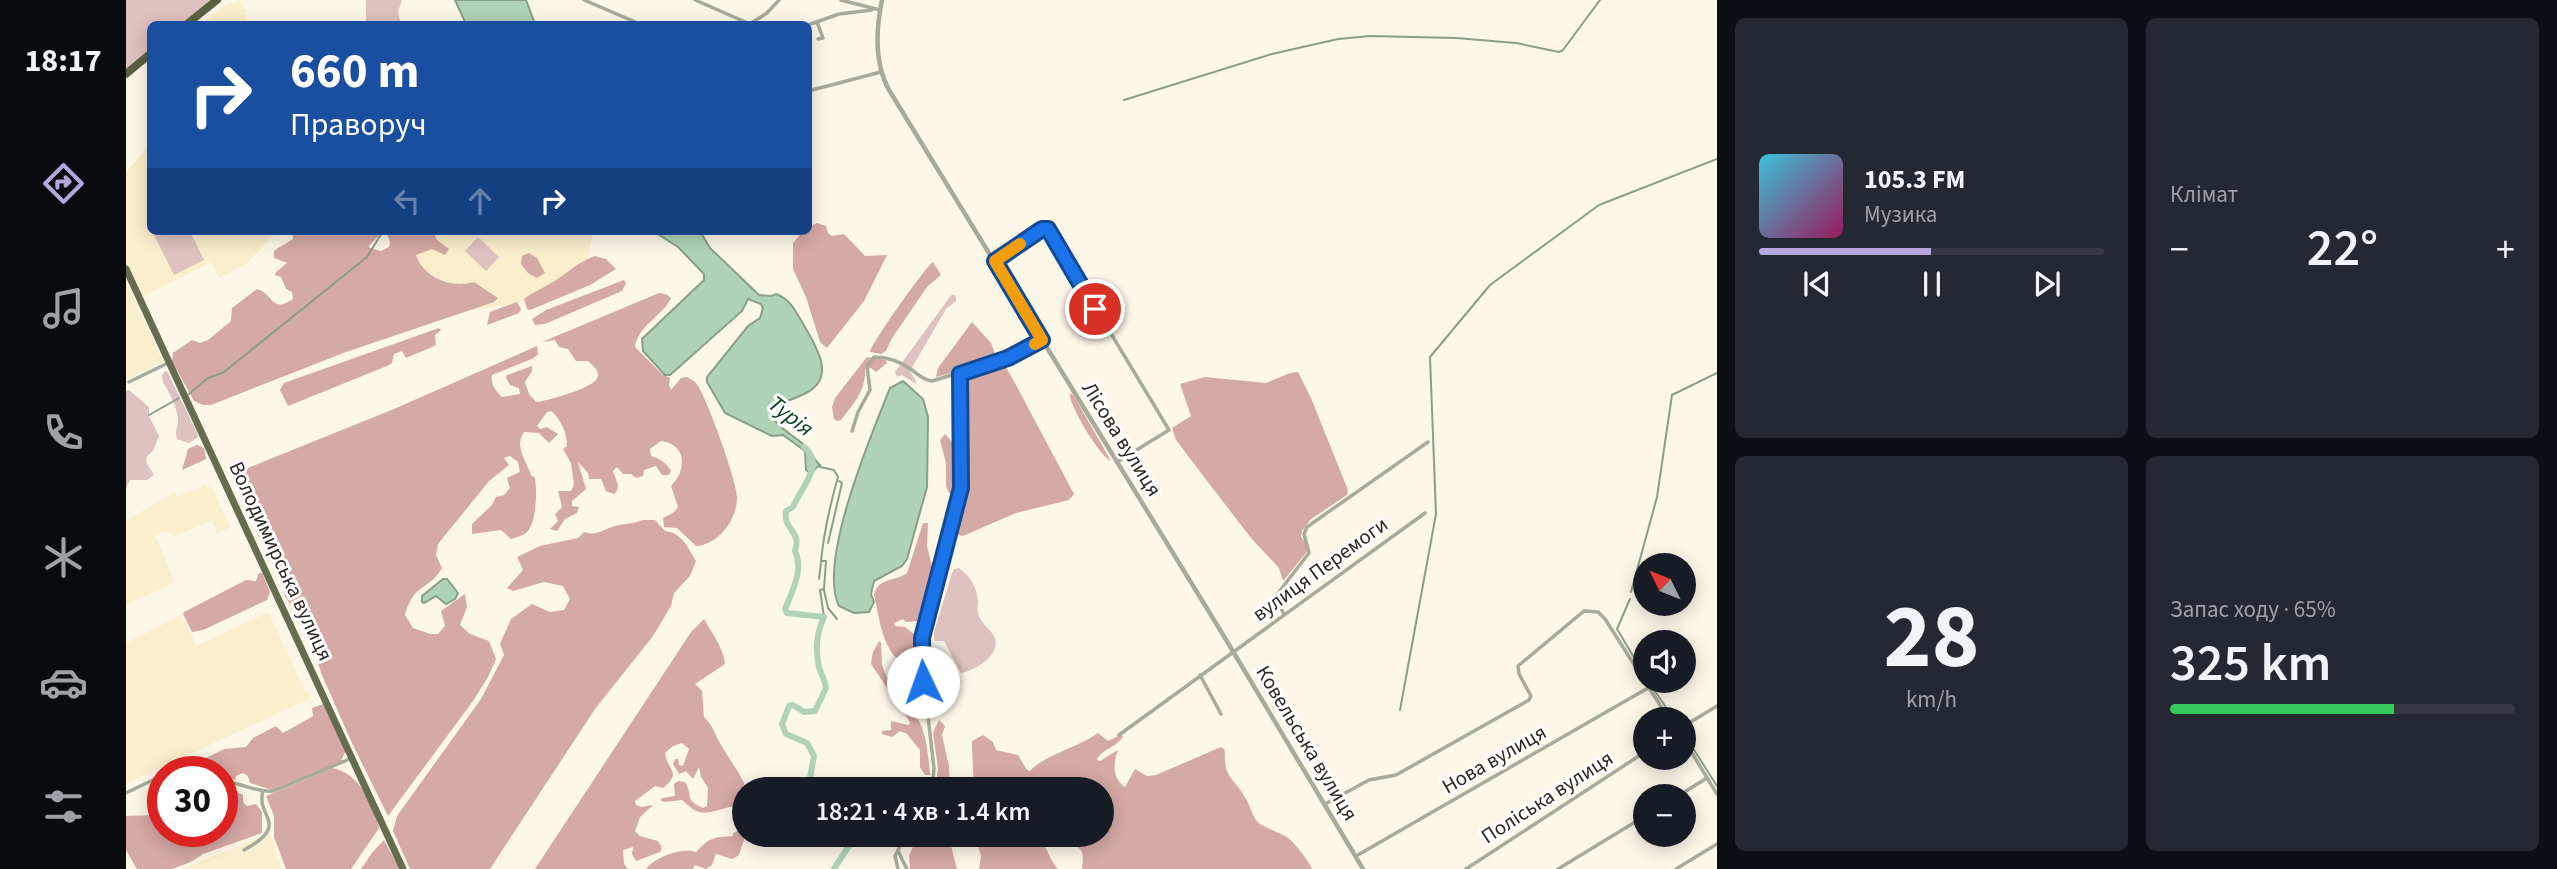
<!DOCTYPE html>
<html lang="uk">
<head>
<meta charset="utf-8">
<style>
	:root { --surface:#171b24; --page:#242831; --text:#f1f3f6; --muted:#9ea1a6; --line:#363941; --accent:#b5a6de }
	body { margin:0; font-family:"Source Sans 3",sans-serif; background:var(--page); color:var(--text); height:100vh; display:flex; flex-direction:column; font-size:26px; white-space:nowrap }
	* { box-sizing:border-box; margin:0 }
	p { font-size:23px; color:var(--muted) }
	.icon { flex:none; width:38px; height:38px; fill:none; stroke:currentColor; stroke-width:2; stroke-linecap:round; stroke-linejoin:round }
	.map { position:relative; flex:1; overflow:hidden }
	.sheet { display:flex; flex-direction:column; gap:18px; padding:18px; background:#0d0f14; width:840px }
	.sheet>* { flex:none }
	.guide { position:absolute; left:21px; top:21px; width:665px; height:214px; border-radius:10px; box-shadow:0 4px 18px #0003; background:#1a4fa0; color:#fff; overflow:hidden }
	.needle { width:46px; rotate:313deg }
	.fabs { position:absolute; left:1507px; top:553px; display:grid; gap:14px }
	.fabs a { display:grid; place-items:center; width:63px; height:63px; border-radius:50%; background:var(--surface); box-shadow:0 4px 18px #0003; font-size:35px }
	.speed { position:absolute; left:21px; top:756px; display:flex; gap:14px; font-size:35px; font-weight:700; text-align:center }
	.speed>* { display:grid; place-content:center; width:91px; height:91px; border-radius:50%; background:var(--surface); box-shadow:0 4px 18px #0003; line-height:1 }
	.speed .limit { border:10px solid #d22; background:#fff; color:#111 }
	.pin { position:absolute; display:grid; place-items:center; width:60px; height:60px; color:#fff; margin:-30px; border:4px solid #fff; border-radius:50%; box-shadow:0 2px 7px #0007 }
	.me { position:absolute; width:77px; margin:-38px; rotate:357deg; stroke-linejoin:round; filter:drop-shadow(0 0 5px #0008) }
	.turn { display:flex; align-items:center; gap:24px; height:147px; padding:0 28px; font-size:32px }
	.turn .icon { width:91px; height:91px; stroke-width:2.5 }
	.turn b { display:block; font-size:49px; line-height:60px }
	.lanes { display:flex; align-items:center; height:66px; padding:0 28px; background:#0003; justify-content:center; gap:35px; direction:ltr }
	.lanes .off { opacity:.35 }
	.big { font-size:52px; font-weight:600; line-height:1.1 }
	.sheet .tile { flex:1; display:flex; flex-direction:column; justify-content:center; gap:10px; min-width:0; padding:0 24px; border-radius:10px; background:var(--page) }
	.sheet .dial { align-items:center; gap:0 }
	.dial b { font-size:91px; line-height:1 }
	.song { display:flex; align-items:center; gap:21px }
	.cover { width:84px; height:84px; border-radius:10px; background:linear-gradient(135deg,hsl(190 70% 55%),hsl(330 70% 35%)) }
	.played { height:7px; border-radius:4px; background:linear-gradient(90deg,var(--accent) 50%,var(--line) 50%) }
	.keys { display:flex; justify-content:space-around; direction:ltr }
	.heat { display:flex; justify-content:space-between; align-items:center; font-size:38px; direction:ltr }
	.charge { height:10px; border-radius:5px; background:linear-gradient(90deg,#34c759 65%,var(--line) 0) }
	.sheet .tiles { flex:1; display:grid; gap:18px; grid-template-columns:repeat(2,1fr) }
	.trip { position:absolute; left:606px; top:777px; width:382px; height:70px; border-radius:35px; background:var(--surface); box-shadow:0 4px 18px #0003; font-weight:600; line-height:70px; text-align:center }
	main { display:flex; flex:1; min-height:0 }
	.tab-bar { display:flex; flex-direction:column; width:126px; justify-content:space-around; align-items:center; background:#090b0e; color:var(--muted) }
	.tab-bar .icon { width:49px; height:49px }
	.tab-bar .on { color:var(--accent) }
	.tab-bar b { font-size:32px; color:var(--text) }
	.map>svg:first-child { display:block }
	.built { fill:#fbeecd }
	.green { fill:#dec2bf }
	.forest { fill:#d5a9a4 }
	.water { fill:#b0d3b7; stroke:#88a089; stroke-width:2 }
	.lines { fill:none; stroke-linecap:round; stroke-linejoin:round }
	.stream { stroke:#88a089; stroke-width:2 }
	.river { stroke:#b0d3b7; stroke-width:6 }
	.minor { stroke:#a7ab9b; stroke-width:3.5 }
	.tertiary { stroke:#a7ab9b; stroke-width:4.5 }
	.primary { stroke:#656c4f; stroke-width:7 }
	.trunk { stroke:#5a6142; stroke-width:8 }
	.route-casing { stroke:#114b97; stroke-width:18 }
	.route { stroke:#1a73e8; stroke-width:12 }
	.slow { stroke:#f59e0b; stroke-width:12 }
	.labels { text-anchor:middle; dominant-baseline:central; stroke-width:6; stroke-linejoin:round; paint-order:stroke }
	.street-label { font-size:21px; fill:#2c281f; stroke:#fff }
	.water-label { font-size:23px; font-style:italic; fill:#053f1c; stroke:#fff }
</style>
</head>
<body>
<main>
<nav class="tab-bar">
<b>18:17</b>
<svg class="icon on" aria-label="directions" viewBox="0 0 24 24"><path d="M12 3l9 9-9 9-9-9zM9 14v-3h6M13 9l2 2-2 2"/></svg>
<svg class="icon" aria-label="music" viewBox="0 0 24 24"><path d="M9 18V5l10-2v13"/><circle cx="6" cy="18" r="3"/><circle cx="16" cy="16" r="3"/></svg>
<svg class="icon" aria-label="phone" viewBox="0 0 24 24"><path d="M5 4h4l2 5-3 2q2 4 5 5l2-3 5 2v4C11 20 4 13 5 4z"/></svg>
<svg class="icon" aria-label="climate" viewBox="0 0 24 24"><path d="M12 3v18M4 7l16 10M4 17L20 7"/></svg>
<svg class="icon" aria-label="car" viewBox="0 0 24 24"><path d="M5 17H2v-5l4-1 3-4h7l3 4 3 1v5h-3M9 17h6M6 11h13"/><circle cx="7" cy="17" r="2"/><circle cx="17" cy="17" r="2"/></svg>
<svg class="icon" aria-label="filters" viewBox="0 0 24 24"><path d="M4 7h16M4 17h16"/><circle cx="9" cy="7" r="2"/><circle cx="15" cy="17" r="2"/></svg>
</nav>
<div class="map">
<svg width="1591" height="869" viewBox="0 0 1591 869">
	<rect width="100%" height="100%" fill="#fdf7e8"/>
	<!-- built -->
	<g class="built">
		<polygon points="114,1 121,12 118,14 125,24 75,24 99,5"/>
		<polygon points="24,145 24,231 152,231 120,264 93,278 85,262 16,297 0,263 0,172"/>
		<polygon points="302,231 467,231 461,264 397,302 336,312 289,260"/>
		<polygon points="0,282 37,362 0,380"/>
		<polygon points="80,485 81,488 85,486 104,527 91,533 86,520 48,537 40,531 29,535 49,582 0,605 0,521 48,492 51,497"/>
		<polygon points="142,612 180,692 182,691 185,698 0,784 0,643 55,615 71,646"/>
		<polygon points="144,833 155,869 55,869"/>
	</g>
	<!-- green -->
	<g class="green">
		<polygon points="0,0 85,0 55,24 24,24 24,49 0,69"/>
		<polygon points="240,0 276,0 272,12 275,24 240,24"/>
		<polygon points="26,231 64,231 78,260 48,275"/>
		<polygon points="352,237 373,257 360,271 339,251"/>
		<polygon points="826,294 830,296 830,301 820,309 784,371 790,381 790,384 776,375 771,377 769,372"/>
		<path d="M39 371H41L72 435 71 438 63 443 51 439C49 431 51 429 52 422 53 412 43 390 37 383L36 375Z"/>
		<polygon points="3,390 23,407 23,416 33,436 27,451 21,456 20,462 28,475 21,480 4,480 0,489 0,391"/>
		<path d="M833 568C844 576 851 587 852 601 852 605 851 609 852 613 854 622 863 628 868 636 877 653 850 671 835 673L818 641H808V632L826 573 828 569Z"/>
	</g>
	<!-- forest -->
	<g class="forest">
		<polygon points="691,223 700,226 702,233 706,236 718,234 739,256 761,255 738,301 701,348 694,342 680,297 667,269 667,243 677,231 682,231 683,227"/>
		<path d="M173 231H257L243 246 244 248 255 251 263 247 264 242 261 234 264 231H307L311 240 323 249 319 255 306 249 290 255C297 277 325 289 348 282L372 298 368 302 220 352 85 405H77L68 401 46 361 47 353 66 340 74 343 82 340 105 321 106 308 131 289C148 294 145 314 167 299L166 292 160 289 155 277 149 275 150 272 161 263 148 258V251C154 246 160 244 167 239V234Z"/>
		<polygon points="403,253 411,258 419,273 411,278 402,273 395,264 396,256"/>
		<path d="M469 256 480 259 490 269 464 285 404 310 401 309 398 299C407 292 417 288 427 282 442 273 453 261 469 256Z"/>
		<path d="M807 262 815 275 801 287 766 338 760 351 755 354 744 352C745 344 800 266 807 262Z"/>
		<polygon points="498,280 500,283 496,291 419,324 409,325 406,319 420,310"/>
		<path d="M533 293 540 294 545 298C536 317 512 325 509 347L536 374 544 378 543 385 545 390 555 378 561 377C564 379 567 380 570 383 580 395 610 479 611 496 612 519 592 545 570 546L551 528 538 527 537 518 547 513 552 507 545 486C561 470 561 444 535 441L524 449 525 456C533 458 540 463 545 470L543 475H536L530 466 518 470 517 476 510 478 505 474H497L491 467 487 471 492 485 491 491 488 494 480 491 475 479H463L462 473 452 462 460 489 446 501V506L453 507 451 513 439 519 431 531 424 529 432 521 429 514 436 507 432 491H445L448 485 445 463 437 449 441 446C441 433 435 419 425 411L421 412 411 426 414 429 421 427 432 434 423 443 413 433 398 432C388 446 400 460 405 475L409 478C411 491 411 524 400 533 396 536 390 537 385 539L375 530 346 534V524L366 505 370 497 378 495 384 488 381 478 394 472 392 462 384 456 378 458 383 465 363 481 312 544 310 555 316 568C304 590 287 583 279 615L287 628 304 634H312L319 626 315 611 339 594 341 607 334 625 344 634 363 641 370 659 362 677 347 701 262 816 225 741 196 675 181 632 159 596 148 555 140 543 133 538 116 493 108 481V476L117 470 268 409 411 346 412 354 408 358 366 375C364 384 370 391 376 397L394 394 393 388 384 385 380 378 381 375 406 366V371L399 382 403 394 410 402C421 401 463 389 470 380 476 372 467 366 462 361H450L442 349 433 347 429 340 416 342Z"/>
		<polygon points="391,302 395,309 393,313 361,325 364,312"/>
		<polygon points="846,322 865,343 870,356 837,370 810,377 812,368"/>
		<polygon points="313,328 315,330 309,335 310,345 306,347 280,358 276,351 268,354 266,363 261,366 162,406 154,390 158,383"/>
		<path d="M741 357 760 360 761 363 750 372 745 368 739 369C740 391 728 403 715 420L711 421 708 419 706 407 709 398Z"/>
		<polygon points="874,362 878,364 890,385 948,494 943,500 890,513 837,536 833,535 829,530 841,484 837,377"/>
		<polygon points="1172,372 1185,398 1222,490 1221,495 1185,519 1176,531 1175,536 1182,548 1180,553 1157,581 1153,568 1125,538 1078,477 1050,440 1046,428 1065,416 1054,384 1079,377 1140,383 1164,373"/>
		<path d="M944 393 948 396 985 461C974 457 942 404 944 393Z"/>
		<path d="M819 434C822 437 827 443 830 447 837 459 835 484 829 495L823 493 820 486V463L814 440Z"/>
		<polygon points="71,445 78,448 80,459 56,470 62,449"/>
		<path d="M517 520H529L539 531C556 533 562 547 570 561L564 576 548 593 545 606 527 636 469 709 364 869H284L267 831 271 816 355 699 378 655 374 644 385 619 406 604 424 612 438 610 444 599 437 586 418 582 387 591 381 588 397 570 391 557 414 546 452 538 458 532C473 537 480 527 493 525 502 524 508 523 517 520Z"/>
		<path d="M797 523H802L801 546 808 574 798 614 793 621 780 622 777 619 768 623 769 626 779 627 792 637 793 667 791 670C757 661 755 625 748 595 752 577 769 582 781 573Z"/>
		<polygon points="133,573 136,573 144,592 141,600 77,630 66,632 57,614 58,612 120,580 130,581"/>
		<path d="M578 619C586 634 597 646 599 664L569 684 576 691 578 717C588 726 588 734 595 745 604 760 614 773 621 789H618V805C612 806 605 806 600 808 578 814 574 817 556 800L538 802 534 800 536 798 549 796 548 784 552 781 559 782C568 796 557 799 577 808L581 806 582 788 575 777 573 767 567 779 560 771 553 774 547 764 549 759H552L553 765 557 766 563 749 556 743 547 746 539 753C541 770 557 772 537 788L529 786 509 801 510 805 516 807 527 805 514 817 509 831 514 836 532 841 536 848 534 852 510 861 506 854 507 847 497 850 498 864 502 869H409L565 632Z"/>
		<path d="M753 641 755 643 756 665 761 678 767 677 780 694 784 692 786 679 789 676 791 677 797 708 790 718C800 726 803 761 804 775H799L794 767V750L781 734 774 731 766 737 756 734V731L765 730V721L783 725 784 722 745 664 747 652Z"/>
		<polygon points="197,704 220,750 215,761 146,790 124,783 122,776 117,773 110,776 109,780 96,777 96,772 63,771 62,767 98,749 120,747 127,738 150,726 157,733 184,718 187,716 186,708"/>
		<polygon points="813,720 819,726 816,735 823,766 824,789 809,789 812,769 807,732"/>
		<path d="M972 733 982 741 994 735 997 736C991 748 975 749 971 760L974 761 992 750C987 764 986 778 999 787L1009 769 1021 776 1030 775 1095 747 1099 750C1097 779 1109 778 1120 799 1125 807 1126 818 1134 824 1141 828 1151 832 1159 836 1166 839 1183 861 1186 869H956C957 858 959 851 949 845L934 847 926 840 928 835H975V789H924L921 786 913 789H848L846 747V741L857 735 867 742 870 750 892 755 901 770 904 771C918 755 953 747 972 733Z"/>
		<path d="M206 768C233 773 248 804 253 828L225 869H160L148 837V816L140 796Z"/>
		<polygon points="96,786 117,795 117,802 121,806 130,804 136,812 136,833 77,854 65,862 46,869 11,869 0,850 0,816 30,815 37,817 37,831 96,831"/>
		<path d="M612 831H618L619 837 613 855 606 859 590 854 586 865 580 869 569 865 567 869H520C529 857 556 847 570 852 583 838 587 837 607 836V833Z"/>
		<polygon points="792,835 827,835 824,842 831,869 784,869 783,856"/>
		<path d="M849 835H909C923 847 922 858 932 869H853L855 856Z"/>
		<polygon points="258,840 274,869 235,869 246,853"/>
	</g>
	<!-- water -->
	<g class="water">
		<polygon points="329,0 400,0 409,24 340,24"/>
		<path d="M527 231H574L584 248 633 295 645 296 650 294C666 300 670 313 679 327 691 348 710 378 680 393 670 398 660 403 649 404 635 420 668 435 677 444 684 450 686 458 694 465L684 473 680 470 679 451 657 435 646 436 599 413 581 382V377L622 326 634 318 637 308 635 304 622 299 616 311 544 375H539L517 351 516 339 578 280V274L552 247Z"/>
		<path d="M777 381 797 399 802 417 801 487 781 559 776 566 748 581 745 594 748 602 743 612 728 613 713 606C691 562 746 433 764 388Z"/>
		<polygon points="317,579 321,579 332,593 329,599 320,604 310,596 298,603 296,602 296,596"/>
	</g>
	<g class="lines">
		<!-- stream -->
		<g class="stream">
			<polyline points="998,100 1146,54 1212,39 1244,36 1330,38 1390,43 1433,52 1437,50 1474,0"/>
			<polyline points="63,394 82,378 98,372 241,257 257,231"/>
			<polyline points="23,415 53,398"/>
			<path d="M694 467 708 470 712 477C704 505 698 532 695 561H700L698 589 694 590 698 617"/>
			<polyline points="702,543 716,483 713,481"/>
			<polyline points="693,579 695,563"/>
			<polyline points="698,590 702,608 711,619"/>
			<polyline points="1505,592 1531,497 1546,395 1591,373"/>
			<polyline points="1504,599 1491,629 1519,676"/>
			<polyline points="1522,681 1548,719"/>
			<polyline points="1274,710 1310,514 1304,357 1364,285 1473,205 1591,159"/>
			<polyline points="1558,734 1591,786"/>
		</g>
		<!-- river -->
		<g class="river">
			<path d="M678 447C700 464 674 489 667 507L660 511C657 531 676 530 669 551 678 569 666 592 659 609L661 613 698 617C691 632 689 650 693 667 695 674 699 680 700 688L689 711 678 712 667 705 663 706 656 724 660 734 681 743 688 756 682 789"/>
			<polyline points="708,869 730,835"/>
		</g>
		<!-- minor -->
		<g class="minor">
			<polyline points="458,0 514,24"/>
			<polyline points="569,0 624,24 641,13 653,0"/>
			<polyline points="715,0 754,10"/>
			<polyline points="691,22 697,38 692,39"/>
			<polyline points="682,25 713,14 746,10"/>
			<polyline points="682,91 755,72"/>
			<polyline points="869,262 916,229 922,229 1043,430 991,462"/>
			<polyline points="3,382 42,363"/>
			<path d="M726 431 732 412 744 390 741 366 748 357C762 357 775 362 786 370 793 375 797 380 806 381L882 358 916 340"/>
			<polyline points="1158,614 1149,597 1183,553 1178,534 1181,527 1302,442"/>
			<polyline points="1074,675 1095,714"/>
			<polyline points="1558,726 1591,706"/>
			<polyline points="993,735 1299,513"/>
			<polyline points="1558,740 1591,794"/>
			<path d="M96 781C113 782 131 793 147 791L226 758"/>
			<polyline points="806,789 808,768 796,665 796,638 835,488 834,375"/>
			<polyline points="0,793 29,779 37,779"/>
			<polyline points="1552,796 1581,778"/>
			<polyline points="1199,804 1243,780 1270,775 1403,700 1405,696 1393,674 1392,666 1458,611 1472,612 1479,619 1543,719"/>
			<path d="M118 850C166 824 129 817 137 791"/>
			<polyline points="772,851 781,869"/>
			<polyline points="1230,856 1522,688"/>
			<polyline points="772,869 769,856 780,835"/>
			<polyline points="1340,869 1519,752"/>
			<polyline points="1432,869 1519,816"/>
			<polyline points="1550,869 1591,844"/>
		</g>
		<!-- tertiary -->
		<path class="tertiary" d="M756 0C750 29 748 63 763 90L1096 633 1237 869"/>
		<!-- primary -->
		<polyline class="primary" points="0,269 277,869"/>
		<!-- trunk -->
		<g class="trunk">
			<polyline points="61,24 91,0"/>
			<polyline points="0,74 24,54"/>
		</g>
	</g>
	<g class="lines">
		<defs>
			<polyline id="route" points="797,682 796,638 835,488 834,374 882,358 916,340 869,261 916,229 922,229 969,309"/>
		</defs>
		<!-- route casing -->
		<use href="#route" class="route-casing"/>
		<!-- route -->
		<use href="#route" class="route"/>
		<!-- slow -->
		<polyline class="slow" points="894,244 869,261 916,340 909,344"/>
	</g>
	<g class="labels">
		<!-- street labels -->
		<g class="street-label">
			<text transform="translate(996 439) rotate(58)">Лісова вулиця</text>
			<text transform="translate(155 561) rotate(65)">Володимирська вулиця</text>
			<text transform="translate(1194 569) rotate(-36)">вулиця Перемоги</text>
			<text transform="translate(1181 743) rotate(59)">Ковельська вулиця</text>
			<text transform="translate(1368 759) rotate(-30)">Нова вулиця</text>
			<text transform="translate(1421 797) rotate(-33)">Поліська вулиця</text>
		</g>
		<!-- water labels -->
		<g class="water-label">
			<text transform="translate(665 416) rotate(38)">Турія</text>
		</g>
	</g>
</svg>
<div class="fabs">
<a><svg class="needle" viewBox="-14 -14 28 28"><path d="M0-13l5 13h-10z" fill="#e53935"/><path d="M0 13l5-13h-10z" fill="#9ea1a6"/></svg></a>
<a><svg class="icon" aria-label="sound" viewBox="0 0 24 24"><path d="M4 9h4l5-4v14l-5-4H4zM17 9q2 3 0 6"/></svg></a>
<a>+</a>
<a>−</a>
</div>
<div class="speed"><div class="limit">30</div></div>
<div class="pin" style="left:969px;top:309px;background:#d93025"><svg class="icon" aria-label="arrive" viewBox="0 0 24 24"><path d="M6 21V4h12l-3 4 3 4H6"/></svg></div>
<svg class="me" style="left:797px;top:682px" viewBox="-20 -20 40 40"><circle r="19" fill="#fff"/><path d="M0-13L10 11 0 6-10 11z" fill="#1a73e8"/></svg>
<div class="trip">18:21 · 4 хв · 1.4 km</div>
<div class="guide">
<div class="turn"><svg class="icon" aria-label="right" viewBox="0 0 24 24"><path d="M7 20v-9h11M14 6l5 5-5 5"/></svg><div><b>660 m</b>Праворуч</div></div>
<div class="lanes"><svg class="icon off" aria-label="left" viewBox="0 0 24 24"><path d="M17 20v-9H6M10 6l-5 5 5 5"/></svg><svg class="icon off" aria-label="ahead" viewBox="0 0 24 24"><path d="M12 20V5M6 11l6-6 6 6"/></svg><svg class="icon" aria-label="right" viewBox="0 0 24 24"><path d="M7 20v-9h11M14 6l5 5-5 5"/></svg></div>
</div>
</div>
<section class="sheet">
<div class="tiles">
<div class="tile">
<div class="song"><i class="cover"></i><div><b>105.3 FM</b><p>Музика</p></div></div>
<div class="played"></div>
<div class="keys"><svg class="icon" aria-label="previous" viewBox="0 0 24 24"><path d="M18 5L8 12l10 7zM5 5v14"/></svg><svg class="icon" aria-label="pause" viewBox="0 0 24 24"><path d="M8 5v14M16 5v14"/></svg><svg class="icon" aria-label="next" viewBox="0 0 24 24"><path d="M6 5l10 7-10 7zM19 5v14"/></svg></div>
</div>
<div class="tile"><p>Клімат</p>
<div class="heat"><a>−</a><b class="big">22°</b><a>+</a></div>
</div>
<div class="tile dial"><b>28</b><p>km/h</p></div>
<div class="tile"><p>Запас ходу · 65%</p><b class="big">325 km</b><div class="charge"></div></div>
</div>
</section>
</main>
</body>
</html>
